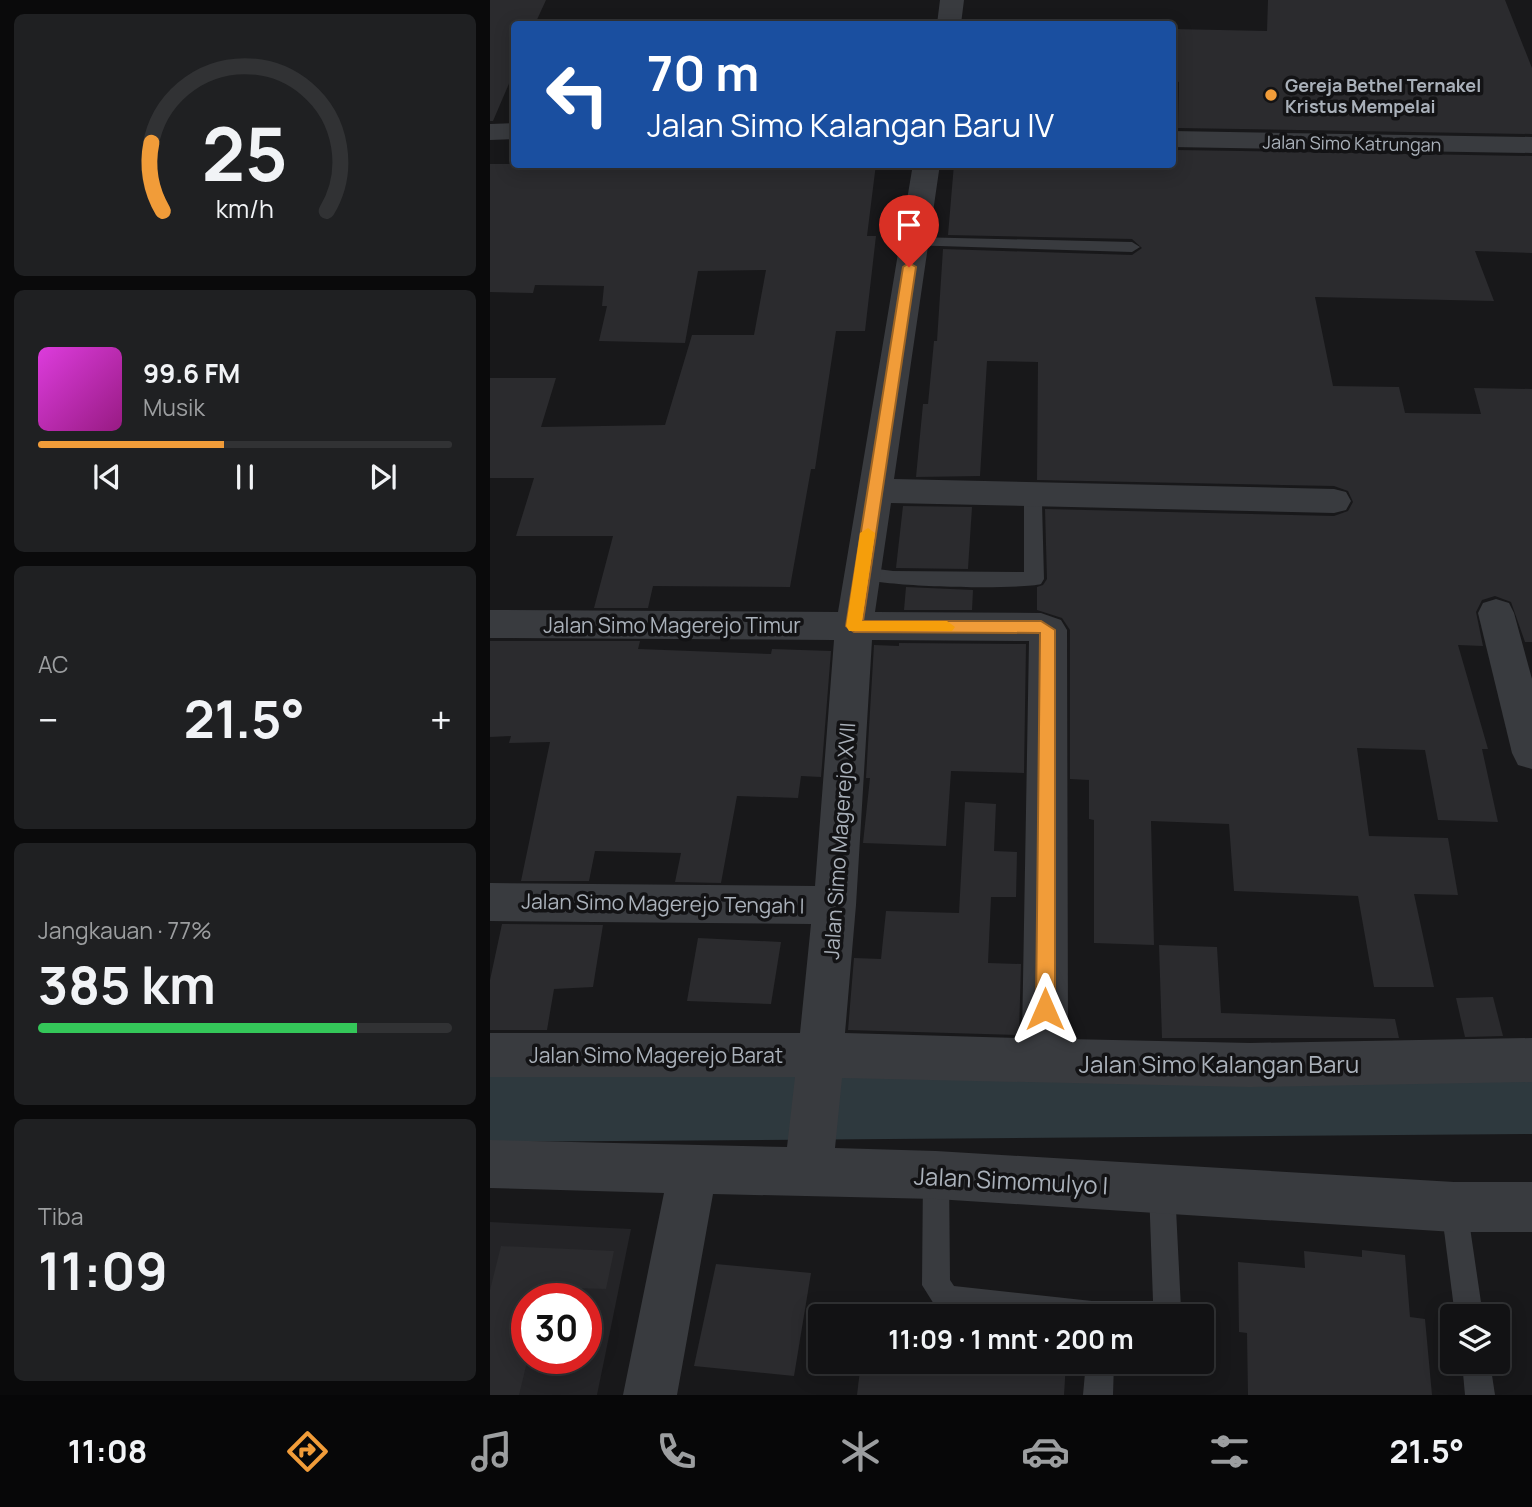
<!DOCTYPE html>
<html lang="id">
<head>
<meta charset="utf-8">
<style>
	:root { --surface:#121214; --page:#1f2022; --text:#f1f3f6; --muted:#9c9ea0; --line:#313234; --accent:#f19c39 }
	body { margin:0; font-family:Manrope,sans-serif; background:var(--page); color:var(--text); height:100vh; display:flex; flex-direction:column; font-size:26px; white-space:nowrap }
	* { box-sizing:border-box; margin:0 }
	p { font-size:23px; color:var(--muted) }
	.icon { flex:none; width:38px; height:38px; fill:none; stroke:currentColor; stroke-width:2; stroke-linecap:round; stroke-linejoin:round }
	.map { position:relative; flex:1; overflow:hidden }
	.side { display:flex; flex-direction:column; gap:14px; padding:14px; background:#0a0a0b; width:490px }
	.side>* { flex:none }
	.banner { position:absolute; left:21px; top:21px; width:665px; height:147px; border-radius:7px; box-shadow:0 4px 18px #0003,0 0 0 2px var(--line); background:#1a4fa0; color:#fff; overflow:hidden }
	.tools { position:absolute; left:950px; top:1304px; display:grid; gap:14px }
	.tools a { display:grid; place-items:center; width:70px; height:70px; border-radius:7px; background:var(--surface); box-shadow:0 4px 18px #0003,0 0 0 2px var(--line); font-size:35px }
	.speed { position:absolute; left:21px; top:1283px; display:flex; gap:14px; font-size:35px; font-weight:700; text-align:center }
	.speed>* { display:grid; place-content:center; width:91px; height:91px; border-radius:50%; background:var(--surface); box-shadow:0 4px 18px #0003,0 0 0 2px var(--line); line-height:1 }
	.speed .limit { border:10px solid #d22; background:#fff; color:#111 }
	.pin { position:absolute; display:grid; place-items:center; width:60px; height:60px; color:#fff; margin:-72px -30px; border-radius:50% 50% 50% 0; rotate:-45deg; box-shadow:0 0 7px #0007 }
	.pin .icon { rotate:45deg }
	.me { position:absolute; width:77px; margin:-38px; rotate:0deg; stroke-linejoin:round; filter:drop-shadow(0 0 5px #0008) }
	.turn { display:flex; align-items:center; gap:24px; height:147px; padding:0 21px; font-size:32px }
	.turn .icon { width:91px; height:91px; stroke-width:2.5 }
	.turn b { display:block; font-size:49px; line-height:60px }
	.big { font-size:52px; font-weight:700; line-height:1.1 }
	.side .card { flex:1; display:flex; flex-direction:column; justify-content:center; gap:10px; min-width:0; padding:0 24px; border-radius:10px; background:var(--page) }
	.side .dial { align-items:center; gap:0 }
	.dial svg { height:182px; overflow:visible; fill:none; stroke:var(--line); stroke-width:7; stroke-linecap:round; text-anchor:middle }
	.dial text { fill:var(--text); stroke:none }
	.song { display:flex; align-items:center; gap:21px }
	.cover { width:84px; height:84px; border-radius:10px; background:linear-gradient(135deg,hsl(300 70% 55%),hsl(310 70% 35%)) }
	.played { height:7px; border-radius:4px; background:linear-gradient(90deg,var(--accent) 45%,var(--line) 45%) }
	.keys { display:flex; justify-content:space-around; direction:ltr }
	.heat { display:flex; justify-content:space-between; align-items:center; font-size:38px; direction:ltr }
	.charge { height:10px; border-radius:5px; background:linear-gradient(90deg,#34c759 77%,var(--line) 0) }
	.trip { position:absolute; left:318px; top:1304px; width:406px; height:70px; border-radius:7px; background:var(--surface); box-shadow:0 4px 18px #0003,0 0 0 2px var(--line); font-weight:700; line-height:70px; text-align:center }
	.menu { display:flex; height:112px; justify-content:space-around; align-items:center; background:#070708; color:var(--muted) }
	.menu .icon { width:49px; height:49px }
	.menu .current { color:var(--accent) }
	.menu b { font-size:32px; color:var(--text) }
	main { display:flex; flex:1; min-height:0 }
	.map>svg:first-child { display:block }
	.built { fill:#242427; fill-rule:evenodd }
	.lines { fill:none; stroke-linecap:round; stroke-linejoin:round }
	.river { fill:#2e393e; fill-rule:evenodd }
	.building { fill:#2b2b2e }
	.lane { fill:#393b3f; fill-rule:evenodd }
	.street { fill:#393b3f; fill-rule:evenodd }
	.route { fill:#f19c39; stroke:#9d6525; stroke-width:2 }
	.slow { fill:#f59e0b }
	.poi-dot { fill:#f19c39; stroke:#131315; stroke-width:2.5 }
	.labels { text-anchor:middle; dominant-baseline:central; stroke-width:7; stroke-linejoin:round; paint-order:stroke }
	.far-poi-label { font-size:18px; font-weight:bold; fill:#aab1ba; stroke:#131315; text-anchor:start }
	.far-street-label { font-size:18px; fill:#aab1ba; stroke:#131315 }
	.street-label { font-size:21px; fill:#aab1ba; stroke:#131315 }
	.near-street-label { font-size:24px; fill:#aab1ba; stroke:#131315 }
</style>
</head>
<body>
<main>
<section class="side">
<div class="card dial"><svg viewBox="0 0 100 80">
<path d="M14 69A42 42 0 1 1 86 69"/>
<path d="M14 69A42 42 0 0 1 9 39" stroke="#f19c39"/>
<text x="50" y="56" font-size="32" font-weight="700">25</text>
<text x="50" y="72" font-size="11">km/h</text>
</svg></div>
<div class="card">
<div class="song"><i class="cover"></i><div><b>99.6 FM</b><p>Musik</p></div></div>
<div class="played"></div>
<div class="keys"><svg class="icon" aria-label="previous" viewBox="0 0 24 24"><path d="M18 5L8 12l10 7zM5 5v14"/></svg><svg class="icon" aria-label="pause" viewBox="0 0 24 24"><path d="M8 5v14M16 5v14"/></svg><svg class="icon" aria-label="next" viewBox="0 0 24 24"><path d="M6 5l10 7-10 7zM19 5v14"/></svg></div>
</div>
<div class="card"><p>AC</p>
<div class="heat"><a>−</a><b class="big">21.5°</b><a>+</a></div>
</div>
<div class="card"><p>Jangkauan · 77%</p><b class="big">385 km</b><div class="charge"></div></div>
<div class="card"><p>Tiba</p><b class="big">11:09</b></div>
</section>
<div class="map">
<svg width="1042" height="1395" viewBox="0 0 1042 1395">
	<rect width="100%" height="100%" fill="#18181a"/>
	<!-- built -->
	<path class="built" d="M0 1222 141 1229 107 1395H0ZM37 1298H96V1358H37Z"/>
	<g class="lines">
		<!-- river -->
		<polygon class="river" points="1042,1044 1042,1134 0,1142 0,1052"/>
	</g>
	<!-- building -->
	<g class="building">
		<polygon points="0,0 56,0 45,24 24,24 24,72 3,121 0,121"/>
		<polygon points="778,0 1015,0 1042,68 1042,134 688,128 689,82 682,81 682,29 777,31"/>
		<polygon points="687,150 1042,156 1042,253 985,251 1004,301 825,297 843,386 909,387 915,413 991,414 984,388 1042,389 1042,642 1035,642 1021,602 1005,596 992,600 986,612 993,646 968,645 998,749 992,749 1008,822 948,820 935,750 867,748 879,836 958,838 968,895 924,894 944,987 884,987 868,896 744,891 739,824 661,821 664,945 604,943 604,820 599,819 599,780 580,779 580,630 572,618 547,610 547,587 553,585 557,579 555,509 844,516 858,511 863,502 858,491 844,486 547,480 548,362 497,361 490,476 426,477 433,404 438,404 444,341 447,341 453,249 642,255 652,248 642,239 458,235 464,164 682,164 682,152"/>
		<polygon points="0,164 386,164 377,236 386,236 375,331 346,331 325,469 321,469 300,587 163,586 158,608 104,608 123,536 26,536 44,478 0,478 0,378 66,378 51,427 175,425 202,335 264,335 276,270 208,271 195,343 109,341 117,306 112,306 114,286 45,285 43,293 0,292"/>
		<polygon points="413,506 482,507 478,569 406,568"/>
		<polygon points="416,587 483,590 482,610 414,610"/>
		<polygon points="0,641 150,641 148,649 281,654 282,649 341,651 331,777 311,776 308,798 247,796 231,883 185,882 191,853 105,851 99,881 31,881 60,742 19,743 21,736 0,737"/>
		<polygon points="409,643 536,644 534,773 461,771 456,846 373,843 380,778 376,778 384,645 409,646"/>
		<polygon points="475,802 506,804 504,851 527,852 526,897 501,897 498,963 531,964 529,1035 358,1030 364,958 391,959 396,911 469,913"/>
		<polygon points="12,924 113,925 103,987 64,989 57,1030 0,1030 0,980"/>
		<polygon points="208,938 291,942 281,1004 197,1001"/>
		<polygon points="669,945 727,947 731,1013 905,1019 909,1038 672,1038"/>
		<polygon points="1003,997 1013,1036 975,1037 966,998"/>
		<polygon points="11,1246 124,1251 116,1289 54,1287 51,1298 37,1298 38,1358 29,1395 0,1395 0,1290"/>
		<polygon points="872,1250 915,1255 920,1317 935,1319 942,1395 758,1395 757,1333 749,1332 748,1262 815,1268 814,1251 872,1257"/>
		<polygon points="226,1264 321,1273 304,1376 204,1366"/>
		<polygon points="371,1362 576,1362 574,1395 367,1395"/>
	</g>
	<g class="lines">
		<!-- lane -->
		<g class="lane">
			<polygon points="424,237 642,242 650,247 642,252 418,245 416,242"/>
			<path d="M543 496 552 503 554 579 551 584C531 590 370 588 362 574L372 567 403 571 534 572V503Z"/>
			<polygon points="446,1162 455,1166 459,1175 460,1280 464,1286 602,1301 663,1301 659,1189 663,1180 672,1176 681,1180 685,1189 691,1309 688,1316 483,1316 447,1309 432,1285 433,1175 437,1166"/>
			<polygon points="964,1194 974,1197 977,1207 993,1316 965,1316 951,1207 954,1197"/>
			<polygon points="596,1362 624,1362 623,1395 593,1395"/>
			<polygon points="972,1362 1000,1362 1005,1395 975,1395"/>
		</g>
		<!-- street -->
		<g class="street">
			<polygon points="450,0 474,0 471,24 447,24"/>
			<polygon points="24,123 24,139 0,140 0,124"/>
			<polygon points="682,131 1042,137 1042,153 682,147"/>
			<path d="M423 164H450L404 479 844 489 856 492 861 501 856 510 844 513 401 503 385 612 551 613 571 620 577 630 578 1039 760 1043 1042 1038V1082L760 1087 352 1078 345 1148 446 1151 964 1182H1042V1232H964L446 1199 223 1194 187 1395H133L174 1193 0 1188V1140L297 1147 305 1077H0V1033H310L321 924 0 921V883L325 886 344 640 0 638V610L348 612ZM382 640 539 641 532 1038 355 1033 366 905Z"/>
			<polygon points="1006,599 1019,603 1024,613 1042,679 1042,769 1028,765 1022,753 988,613 993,603"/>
		</g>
	</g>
	<!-- route -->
	<polygon class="route" points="419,263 426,267 373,621 551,621 565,630 565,1009 562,1015 555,1017 549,1015 546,1009 550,633 364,632 356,626 413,267"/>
	<!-- slow -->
	<polygon class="slow" points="378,528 385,533 372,621 457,621 465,627 462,631 359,631 356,626 370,533"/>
	<!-- markers -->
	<circle class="poi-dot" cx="781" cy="95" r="7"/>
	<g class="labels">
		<!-- far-poi labels -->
		<g class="far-poi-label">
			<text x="795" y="85">Gereja Bethel Ternakel<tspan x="795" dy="21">Kristus Mempelai</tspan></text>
		</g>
		<!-- far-street labels -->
		<g class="far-street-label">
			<text transform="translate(862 143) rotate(1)">Jalan Simo Katrungan</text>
		</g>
		<!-- street labels -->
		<g class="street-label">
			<text x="182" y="625">Jalan Simo Magerejo Timur</text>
			<text transform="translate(349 841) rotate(-86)">Jalan Simo Magerejo XVII</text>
			<text transform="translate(173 903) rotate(1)">Jalan Simo Magerejo Tengah I</text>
			<text x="166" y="1055">Jalan Simo Magerejo Barat</text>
		</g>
		<!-- near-street labels -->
		<g class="near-street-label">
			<text x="729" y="1063">Jalan Simo Kalangan Baru</text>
			<text transform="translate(521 1180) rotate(3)">Jalan Simomulyo I</text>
		</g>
	</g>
</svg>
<div class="tools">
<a><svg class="icon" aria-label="layers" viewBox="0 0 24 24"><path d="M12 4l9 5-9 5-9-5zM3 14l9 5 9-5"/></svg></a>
</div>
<div class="speed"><div class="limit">30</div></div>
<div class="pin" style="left:419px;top:267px;background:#d93025"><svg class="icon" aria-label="arrive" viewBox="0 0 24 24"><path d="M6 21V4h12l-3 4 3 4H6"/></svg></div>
<svg class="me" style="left:555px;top:1009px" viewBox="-20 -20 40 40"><path d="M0-17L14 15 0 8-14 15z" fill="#f19c39" stroke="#fff" stroke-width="4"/></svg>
<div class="trip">11:09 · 1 mnt · 200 m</div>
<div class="banner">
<div class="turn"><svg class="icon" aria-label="left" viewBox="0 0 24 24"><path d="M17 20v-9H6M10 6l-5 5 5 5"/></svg><div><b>70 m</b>Jalan Simo Kalangan Baru IV</div></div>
</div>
</div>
</main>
<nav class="menu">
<b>11:08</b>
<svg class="icon current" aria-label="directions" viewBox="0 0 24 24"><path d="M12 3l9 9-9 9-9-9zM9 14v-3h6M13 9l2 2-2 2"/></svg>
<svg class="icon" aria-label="music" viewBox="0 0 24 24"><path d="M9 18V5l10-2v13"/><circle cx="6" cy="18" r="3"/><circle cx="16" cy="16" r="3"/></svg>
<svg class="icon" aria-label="phone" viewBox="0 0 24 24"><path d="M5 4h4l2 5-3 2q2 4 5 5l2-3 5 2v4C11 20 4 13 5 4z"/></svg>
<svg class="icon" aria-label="climate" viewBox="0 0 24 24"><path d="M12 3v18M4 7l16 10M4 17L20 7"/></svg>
<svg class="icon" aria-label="car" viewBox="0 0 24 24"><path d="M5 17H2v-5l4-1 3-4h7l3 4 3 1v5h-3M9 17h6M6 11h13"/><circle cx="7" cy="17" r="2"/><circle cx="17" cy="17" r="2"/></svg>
<svg class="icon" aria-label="filters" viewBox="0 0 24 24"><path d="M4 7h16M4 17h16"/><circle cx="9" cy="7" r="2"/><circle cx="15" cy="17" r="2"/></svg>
<b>21.5°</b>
</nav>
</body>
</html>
